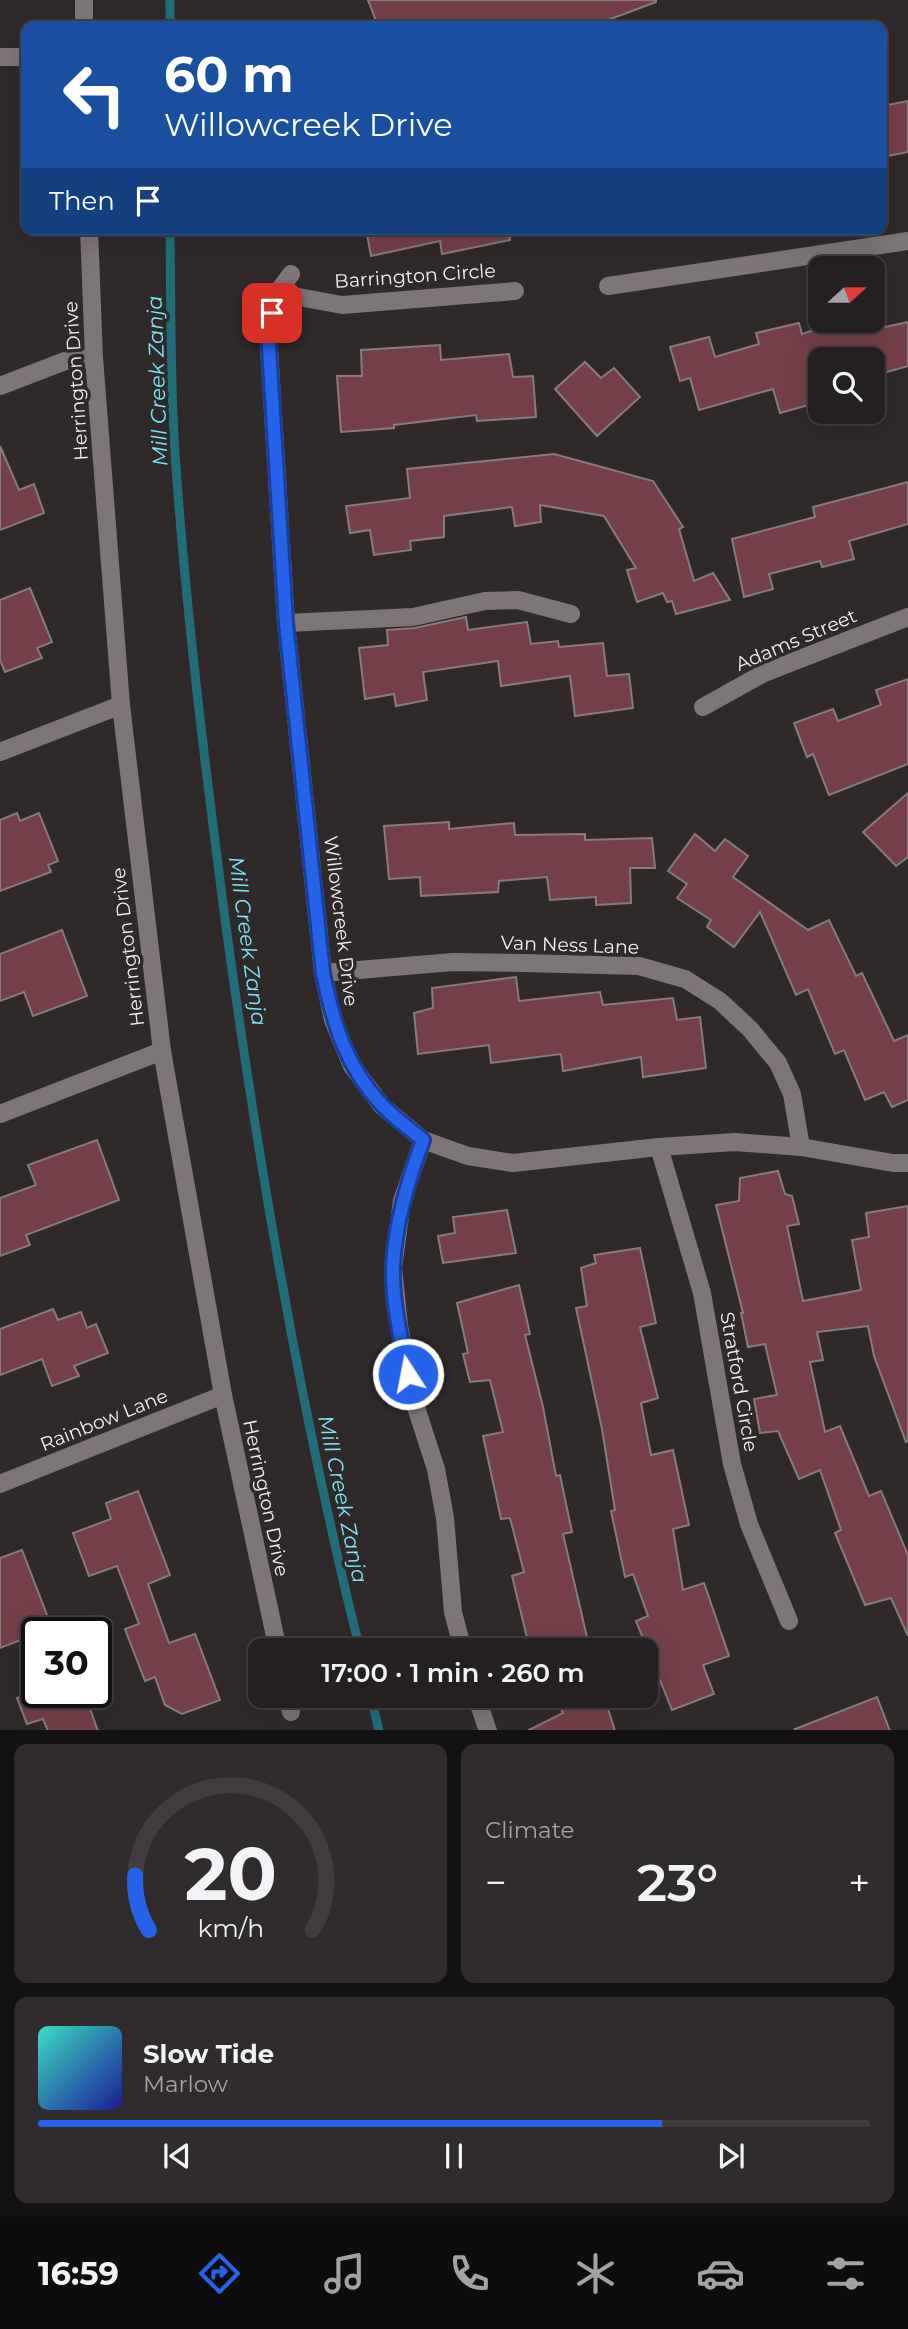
<!DOCTYPE html>
<html lang="en">
<head>
<meta charset="utf-8">
<style>
	:root { --surface:#241f20; --page:#302c2d; --text:#f1f3f6; --muted:#a3a2a5; --line:#413d3e; --accent:#2563eb }
	body { margin:0; font-family:Montserrat,sans-serif; background:var(--page); color:var(--text); height:100vh; display:flex; flex-direction:column; font-size:26px; white-space:nowrap }
	* { box-sizing:border-box; margin:0 }
	p { font-size:23px; color:var(--muted) }
	.icon { flex:none; width:38px; height:38px; fill:none; stroke:currentColor; stroke-width:2; stroke-linecap:round; stroke-linejoin:round }
	.map { position:relative; height:1730px; overflow:hidden }
	.panel { display:flex; flex-direction:column; gap:14px; padding:14px; background:#141112; flex:1 }
	.panel>* { flex:none }
	.banner { position:absolute; left:21px; top:21px; width:866px; height:214px; border-radius:14px; box-shadow:0 7px 28px #0002,0 0 0 2px var(--line); background:#1a4fa0; color:#fff; overflow:hidden }
	.needle { width:46px; rotate:69deg }
	.controls { position:absolute; left:808px; top:256px; display:grid; gap:14px }
	.controls a { display:grid; place-items:center; width:77px; height:77px; border-radius:14px; background:var(--surface); box-shadow:0 7px 28px #0002,0 0 0 2px var(--line); font-size:35px }
	.speed { position:absolute; left:21px; top:1617px; display:flex; gap:14px; font-size:35px; font-weight:700; text-align:center }
	.speed>* { display:grid; place-content:center; width:91px; height:91px; border-radius:50%; background:var(--surface); box-shadow:0 7px 28px #0002,0 0 0 2px var(--line); line-height:1 }
	.speed .limit { border:4px solid #111; border-radius:10px; background:#fff; color:#111 }
	.pin { position:absolute; display:grid; place-items:center; width:60px; height:60px; color:#fff; margin:-30px; border-radius:14px; box-shadow:0 4px 10px #0006 }
	.me { position:absolute; width:77px; margin:-38px; rotate:349deg; stroke-linejoin:round; filter:drop-shadow(0 0 5px #0008) }
	.turn { display:flex; align-items:center; gap:24px; height:147px; padding:0 28px; font-size:32px }
	.turn .icon { width:91px; height:91px; stroke-width:2.5 }
	.turn b { display:block; font-size:49px; line-height:60px }
	.then { display:flex; align-items:center; height:66px; padding:0 28px; background:#0003; gap:14px; font-size:26px }
	.big { font-size:52px; font-weight:600; line-height:1.1 }
	.panel .widget { flex:1; display:flex; flex-direction:column; justify-content:center; gap:10px; min-width:0; padding:0 24px; border-radius:14px; background:var(--page) }
	.panel .dial { align-items:center; gap:0 }
	.dial svg { height:182px; overflow:visible; fill:none; stroke:var(--line); stroke-width:7; stroke-linecap:round; text-anchor:middle }
	.dial text { fill:var(--text); stroke:none }
	.song { display:flex; align-items:center; gap:21px }
	.cover { width:84px; height:84px; border-radius:10px; background:linear-gradient(135deg,hsl(170 70% 55%),hsl(240 70% 35%)) }
	.played { height:7px; border-radius:4px; background:linear-gradient(90deg,var(--accent) 75%,var(--line) 75%) }
	.keys { display:flex; justify-content:space-around; direction:ltr }
	.heat { display:flex; justify-content:space-between; align-items:center; font-size:38px; direction:ltr }
	.panel .tiles { flex:1; display:grid; gap:14px; grid-template-columns:1fr 1fr }
	.widget:last-child { grid-column:span 2 }
	.trip { position:absolute; left:248px; top:1638px; width:410px; height:70px; border-radius:14px; background:var(--surface); box-shadow:0 7px 28px #0002,0 0 0 2px var(--line); font-weight:600; line-height:70px; text-align:center }
	.menu { display:flex; height:112px; justify-content:space-around; align-items:center; background:#0e0c0d; color:var(--muted) }
	.menu .icon { width:49px; height:49px }
	.menu .selected { color:var(--accent) }
	.menu b { font-size:32px; color:var(--text) }
	.map>svg:first-child { display:block }
	.lines { fill:none; stroke-linecap:round; stroke-linejoin:round }
	.stream { stroke:#206d79; stroke-width:9 }
	.building { fill:#743f48; stroke:#857c7d; stroke-width:2 }
	.street { stroke:#7e7576; stroke-width:18 }
	.route-casing { stroke:#184099; stroke-width:18 }
	.route { stroke:#2563eb; stroke-width:12 }
	.labels { text-anchor:middle; dominant-baseline:central; stroke-width:7; stroke-linejoin:round; paint-order:stroke }
	.street-label { font-size:19px; fill:#f3eeef; stroke:#30292a }
	.water-label { font-size:21px; font-style:italic; fill:#77e6f9; stroke:#30292a }
</style>
</head>
<body>
<div class="map">
<svg width="908" height="1731" viewBox="0 0 908 1731">
	<rect width="100%" height="100%" fill="#30292a"/>
	<g class="lines">
		<!-- stream -->
		<g class="stream">
			<polyline points="170,0 170,26"/>
			<path d="M170 229C171 303 170 379 175 453 186 614 206 774 227 934 260 1174 301 1414 360 1650"/>
			<polyline points="371,1696 379,1731"/>
		</g>
	</g>
	<!-- building -->
	<g class="building">
		<polygon points="368,0 656,0 656,2 592,26 378,26"/>
		<polygon points="908,101 908,152 882,157 882,106"/>
		<polygon points="366,229 509,229 510,240 442,254 440,241 371,256"/>
		<polygon points="844,320 874,320 875,323 883,321 885,327 908,322 908,366 873,376 873,359 821,359 821,389 808,392 812,404 780,413 773,389 699,410 690,378 680,381 670,347 709,337 715,357 759,344 756,333 799,323 802,334"/>
		<polygon points="440,345 441,360 509,354 513,377 533,376 536,417 477,421 476,415 394,425 394,428 341,432 337,376 362,376 361,350"/>
		<polygon points="585,362 601,378 614,368 640,397 597,436 555,389"/>
		<polygon points="0,446 19,490 34,484 44,513 0,530"/>
		<polygon points="554,454 653,481 683,527 679,529 694,581 713,573 730,600 676,614 672,601 667,602 663,593 637,602 627,570 636,568 604,516 540,505 541,522 515,526 512,507 444,516 444,537 410,541 411,550 374,555 370,530 350,533 346,506 410,498 407,469"/>
		<polygon points="908,482 908,524 849,541 854,559 822,567 820,561 769,574 773,589 744,597 732,539 815,517 813,507"/>
		<polygon points="30,588 52,642 37,648 42,658 5,672 0,660 0,600"/>
		<polygon points="466,617 468,630 527,622 531,644 558,641 559,647 603,643 607,676 629,674 633,708 575,716 570,676 501,686 498,661 423,672 427,700 396,706 394,694 365,699 359,648 388,645 387,630 415,628"/>
		<polygon points="908,679 908,764 829,795 813,754 807,757 794,723 833,709 838,721 881,705 876,690"/>
		<polygon points="908,793 908,857 896,866 863,832"/>
		<polygon points="17,813 20,821 39,813 58,861 48,865 51,872 0,891 0,820"/>
		<polygon points="449,822 449,829 514,823 515,835 585,834 585,840 652,838 655,868 630,868 631,903 596,905 596,897 550,900 547,877 499,881 498,892 421,896 420,877 389,879 384,826"/>
		<polygon points="695,834 715,851 725,839 748,856 733,877 808,930 829,920 856,976 862,973 894,1041 908,1035 908,1100 892,1107 884,1092 865,1100 844,1050 835,1054 808,989 796,995 760,912 734,947 707,927 711,920 677,898 687,884 668,871"/>
		<polygon points="62,930 87,996 33,1016 24,992 0,1001 0,954"/>
		<polygon points="516,977 519,1001 600,992 603,1005 673,998 677,1020 700,1017 706,1068 643,1077 641,1057 563,1071 561,1054 491,1063 489,1045 418,1054 414,1013 433,1008 432,988"/>
		<polygon points="97,1140 119,1200 26,1235 30,1245 0,1256 0,1198 36,1185 28,1165"/>
		<polygon points="778,1171 785,1194 792,1196 799,1224 787,1226 803,1301 861,1290 852,1240 869,1237 866,1213 908,1206 908,1441 906,1442 874,1356 868,1326 817,1332 823,1360 810,1362 825,1432 840,1426 869,1496 881,1491 908,1555 908,1636 891,1598 865,1605 835,1533 841,1530 820,1470 799,1479 778,1431 760,1433 754,1399 777,1395 765,1344 748,1347 741,1313 743,1313 716,1205 739,1201 740,1178"/>
		<polygon points="507,1210 516,1253 443,1263 438,1236 455,1233 453,1217"/>
		<polygon points="640,1248 656,1323 640,1327 658,1398 641,1403 651,1455 673,1450 689,1525 673,1529 683,1590 704,1583 729,1656 703,1665 714,1694 672,1710 636,1621 648,1616 633,1574 625,1577 611,1511 615,1510 602,1429 576,1308 587,1306 581,1268 596,1263 594,1255"/>
		<polygon points="519,1285 530,1334 525,1335 543,1407 556,1476 560,1475 572,1532 563,1534 590,1650 530,1650 512,1576 524,1572 510,1518 501,1519 483,1436 503,1432 490,1380 470,1382 463,1354 468,1353 457,1303"/>
		<polygon points="53,1309 58,1320 81,1312 87,1328 96,1324 108,1353 74,1366 79,1376 52,1386 42,1359 0,1375 0,1329"/>
		<polygon points="138,1491 170,1575 148,1584 169,1643 195,1634 220,1700 182,1714 165,1705 155,1677 145,1681 125,1629 139,1624 117,1566 89,1576 73,1533 111,1519 106,1503"/>
		<polygon points="22,1550 52,1628 0,1648 0,1558"/>
		<polygon points="32,1692 84,1692 98,1731 48,1731 43,1719 27,1724 17,1698"/>
		<polygon points="554,1696 604,1696 615,1731 527,1731 563,1713"/>
		<polygon points="877,1697 890,1731 796,1731 795,1729"/>
	</g>
	<g class="lines">
		<!-- street -->
		<g class="street">
			<polyline points="84,26 84,0"/>
			<polyline points="0,57 26,57"/>
			<polyline points="89,229 94,358 121,705 162,1051 223,1395 278,1650"/>
			<polyline points="291,274 277,293 268,332 286,623 323,973 333,1020 352,1066 382,1106 423,1140 468,1156 513,1163 659,1147 735,1142 801,1147 893,1163 908,1163"/>
			<polyline points="608,286 908,241"/>
			<polyline points="277,293 342,305 515,291"/>
			<polyline points="0,386 65,361 94,358"/>
			<polyline points="286,623 413,617 485,601 518,600 571,614"/>
			<polyline points="703,707 764,673 908,617"/>
			<polyline points="0,752 121,705"/>
			<polyline points="323,973 453,962 523,963 639,966 685,979 720,1001 750,1029 778,1063 792,1094 801,1147"/>
			<polyline points="0,1114 162,1051"/>
			<polyline points="423,1140 402,1201 393,1268 399,1326 413,1398 436,1469 445,1518 453,1612 463,1650"/>
			<polyline points="659,1147 702,1293 732,1464 749,1524 789,1621"/>
			<polyline points="0,1484 223,1395"/>
			<polyline points="287,1696 291,1712"/>
			<polyline points="476,1696 488,1731"/>
		</g>
	</g>
	<g class="lines">
		<defs>
			<path id="route" d="M272 313 268 332 286 623 323 973C333 1023 346 1067 382 1105 394 1118 410 1129 423 1140 408 1181 395 1223 393 1267 392 1301 401 1340 408 1374"/>
		</defs>
		<!-- route casing -->
		<use href="#route" class="route-casing"/>
		<!-- route -->
		<use href="#route" class="route"/>
	</g>
	<g class="labels">
		<!-- street labels -->
		<g class="street-label">
			<text transform="translate(415 276) rotate(-4)">Barrington Circle</text>
			<text transform="translate(76 381) rotate(-94)">Herrington Drive</text>
			<text transform="translate(796 640) rotate(-23)">Adams Street</text>
			<text transform="translate(341 921) rotate(83)">Willowcreek Drive</text>
			<text transform="translate(570 945) rotate(2)">Van Ness Lane</text>
			<text transform="translate(128 947) rotate(-97)">Herrington Drive</text>
			<text transform="translate(739 1382) rotate(80)">Stratford Circle</text>
			<text transform="translate(104 1420) rotate(-22)">Rainbow Lane</text>
			<text transform="translate(266 1498) rotate(78)">Herrington Drive</text>
		</g>
		<!-- water labels -->
		<g class="water-label">
			<text transform="translate(157 381) rotate(-92)">Mill Creek Zanja</text>
			<text transform="translate(248 941) rotate(82)">Mill Creek Zanja</text>
			<text transform="translate(343 1499) rotate(78)">Mill Creek Zanja</text>
		</g>
	</g>
</svg>
<div class="controls">
<a><svg class="needle" viewBox="-14 -14 28 28"><path d="M0-13l5 13h-10z" fill="#e53935"/><path d="M0 13l5-13h-10z" fill="#a3a2a5"/></svg></a>
<a><svg class="icon" aria-label="search" viewBox="0 0 24 24"><circle cx="10" cy="10" r="6"/><path d="M15 15l6 6"/></svg></a>
</div>
<div class="speed"><div class="limit">30</div></div>
<div class="pin" style="left:272px;top:313px;background:#d93025"><svg class="icon" aria-label="arrive" viewBox="0 0 24 24"><path d="M6 21V4h12l-3 4 3 4H6"/></svg></div>
<svg class="me" style="left:408px;top:1374px" viewBox="-20 -20 40 40"><circle r="17" fill="#2563eb" stroke="#fff" stroke-width="3"/><path d="M0-11L8 9 0 5-8 9z" fill="#fff"/></svg>
<div class="trip">17:00 · 1 min · 260 m</div>
<div class="banner">
<div class="turn"><svg class="icon" aria-label="left" viewBox="0 0 24 24"><path d="M17 20v-9H6M10 6l-5 5 5 5"/></svg><div><b>60 m</b>Willowcreek Drive</div></div>
<div class="then">Then<svg class="icon" aria-label="arrive" viewBox="0 0 24 24"><path d="M6 21V4h12l-3 4 3 4H6"/></svg></div>
</div>
</div>
<section class="panel">
<div class="tiles">
<div class="widget dial"><svg viewBox="0 0 100 80">
<path d="M14 69A42 42 0 1 1 86 69"/>
<path d="M14 69A42 42 0 0 1 8 45" stroke="#2563eb"/>
<text x="50" y="56" font-size="32" font-weight="700">20</text>
<text x="50" y="72" font-size="11">km/h</text>
</svg></div>
<div class="widget"><p>Climate</p>
<div class="heat"><a>−</a><b class="big">23°</b><a>+</a></div>
</div>
<div class="widget">
<div class="song"><i class="cover"></i><div><b>Slow Tide</b><p>Marlow</p></div></div>
<div class="played"></div>
<div class="keys"><svg class="icon" aria-label="previous" viewBox="0 0 24 24"><path d="M18 5L8 12l10 7zM5 5v14"/></svg><svg class="icon" aria-label="pause" viewBox="0 0 24 24"><path d="M8 5v14M16 5v14"/></svg><svg class="icon" aria-label="next" viewBox="0 0 24 24"><path d="M6 5l10 7-10 7zM19 5v14"/></svg></div>
</div>
</div>
</section>
<nav class="menu">
<b>16:59</b>
<svg class="icon selected" aria-label="directions" viewBox="0 0 24 24"><path d="M12 3l9 9-9 9-9-9zM9 14v-3h6M13 9l2 2-2 2"/></svg>
<svg class="icon" aria-label="music" viewBox="0 0 24 24"><path d="M9 18V5l10-2v13"/><circle cx="6" cy="18" r="3"/><circle cx="16" cy="16" r="3"/></svg>
<svg class="icon" aria-label="phone" viewBox="0 0 24 24"><path d="M5 4h4l2 5-3 2q2 4 5 5l2-3 5 2v4C11 20 4 13 5 4z"/></svg>
<svg class="icon" aria-label="climate" viewBox="0 0 24 24"><path d="M12 3v18M4 7l16 10M4 17L20 7"/></svg>
<svg class="icon" aria-label="car" viewBox="0 0 24 24"><path d="M5 17H2v-5l4-1 3-4h7l3 4 3 1v5h-3M9 17h6M6 11h13"/><circle cx="7" cy="17" r="2"/><circle cx="17" cy="17" r="2"/></svg>
<svg class="icon" aria-label="filters" viewBox="0 0 24 24"><path d="M4 7h16M4 17h16"/><circle cx="9" cy="7" r="2"/><circle cx="15" cy="17" r="2"/></svg>
</nav>
</body>
</html>
